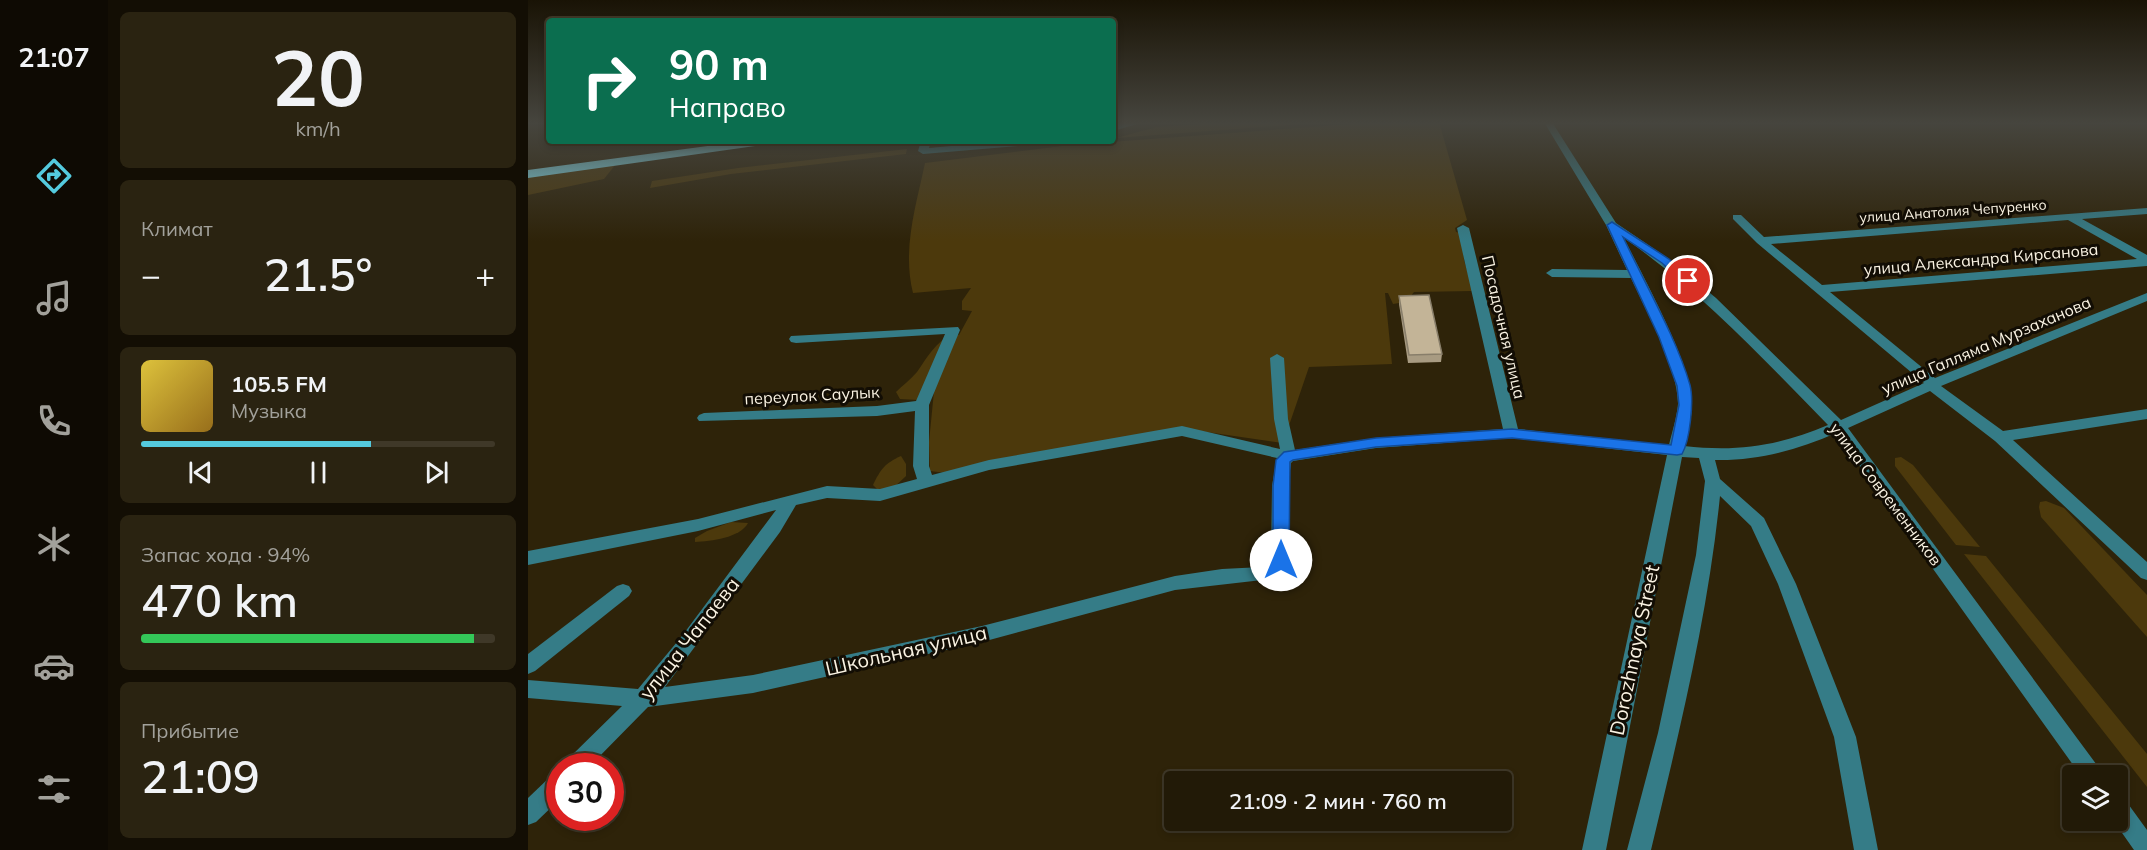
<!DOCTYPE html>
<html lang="ru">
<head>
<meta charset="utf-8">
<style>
	:root { --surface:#221a07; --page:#2a2311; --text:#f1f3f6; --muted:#a2a19b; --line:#3f3828; --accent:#54cade }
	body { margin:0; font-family:Mulish,sans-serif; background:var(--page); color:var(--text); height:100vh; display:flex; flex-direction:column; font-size:22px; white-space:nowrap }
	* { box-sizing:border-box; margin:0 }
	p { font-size:20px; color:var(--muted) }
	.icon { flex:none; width:33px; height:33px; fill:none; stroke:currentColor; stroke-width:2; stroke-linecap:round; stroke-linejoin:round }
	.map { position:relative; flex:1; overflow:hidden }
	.side { display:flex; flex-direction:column; gap:12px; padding:12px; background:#130e04; width:420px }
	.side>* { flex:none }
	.top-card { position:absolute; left:18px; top:18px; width:570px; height:126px; border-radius:6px; box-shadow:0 3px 9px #0003,0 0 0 2px var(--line); background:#0b6e4f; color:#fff; overflow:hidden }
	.controls { position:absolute; left:1534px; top:765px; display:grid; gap:12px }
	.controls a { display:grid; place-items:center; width:66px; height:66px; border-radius:6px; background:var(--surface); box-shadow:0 3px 9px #0003,0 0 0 2px var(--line); font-size:30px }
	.speed { position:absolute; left:18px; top:753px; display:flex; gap:12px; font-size:30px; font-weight:700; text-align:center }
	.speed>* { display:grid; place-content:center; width:78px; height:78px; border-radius:50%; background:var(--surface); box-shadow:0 3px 9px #0003,0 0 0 2px var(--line); line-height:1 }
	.speed .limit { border:9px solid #d22; background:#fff; color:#111 }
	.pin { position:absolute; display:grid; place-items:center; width:51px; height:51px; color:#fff; margin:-26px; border:3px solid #fff; border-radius:50%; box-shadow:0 2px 6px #0007 }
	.me { position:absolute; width:66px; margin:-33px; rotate:0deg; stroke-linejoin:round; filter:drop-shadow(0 0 4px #0008) }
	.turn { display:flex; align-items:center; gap:21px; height:126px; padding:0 24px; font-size:27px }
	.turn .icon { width:78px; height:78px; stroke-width:2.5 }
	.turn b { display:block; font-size:42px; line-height:51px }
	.big { font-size:45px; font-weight:600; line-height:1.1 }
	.side .widget { flex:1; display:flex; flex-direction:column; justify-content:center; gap:9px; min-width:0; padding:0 21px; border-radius:9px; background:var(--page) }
	.side .dial { align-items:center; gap:0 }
	.dial b { font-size:78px; line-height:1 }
	.song { display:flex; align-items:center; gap:18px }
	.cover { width:72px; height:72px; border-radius:9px; background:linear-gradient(135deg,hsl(50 70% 55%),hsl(40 70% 35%)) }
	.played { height:6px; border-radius:3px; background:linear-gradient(90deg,var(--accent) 65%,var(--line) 65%) }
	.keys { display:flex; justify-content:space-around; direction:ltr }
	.heat { display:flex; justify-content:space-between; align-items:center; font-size:33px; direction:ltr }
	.charge { height:9px; border-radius:4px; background:linear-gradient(90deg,#34c759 94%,var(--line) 0) }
	.trip { position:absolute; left:636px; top:771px; width:348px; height:60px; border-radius:6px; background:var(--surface); box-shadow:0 3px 9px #0003,0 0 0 2px var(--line); font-weight:600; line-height:60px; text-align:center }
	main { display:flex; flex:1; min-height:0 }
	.dock { display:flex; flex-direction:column; width:108px; justify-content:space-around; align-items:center; background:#0e0a03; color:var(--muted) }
	.dock .icon { width:42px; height:42px }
	.dock .selected { color:var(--accent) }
	.dock b { font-size:27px; color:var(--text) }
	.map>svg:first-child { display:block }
	.green { fill:#4c390c }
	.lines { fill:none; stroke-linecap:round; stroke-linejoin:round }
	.minor { fill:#357c87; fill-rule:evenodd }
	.highway { fill:#8aedff; fill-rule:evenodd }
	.wall { fill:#a89b82 }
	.building { fill:#c3b497; stroke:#887e6a; stroke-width:1.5 }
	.route { fill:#1a73e8; stroke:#114b97; stroke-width:1.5 }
	.labels { text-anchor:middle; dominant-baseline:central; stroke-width:6; stroke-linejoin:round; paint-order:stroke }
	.far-street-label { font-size:14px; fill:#faf3e3; stroke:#120d04 }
	.street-label { font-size:16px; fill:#faf3e3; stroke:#120d04 }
	.near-street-label { font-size:20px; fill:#faf3e3; stroke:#120d04 }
</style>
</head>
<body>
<main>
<nav class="dock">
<b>21:07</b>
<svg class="icon selected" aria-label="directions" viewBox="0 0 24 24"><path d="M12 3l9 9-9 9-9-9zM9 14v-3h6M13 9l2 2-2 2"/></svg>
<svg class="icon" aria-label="music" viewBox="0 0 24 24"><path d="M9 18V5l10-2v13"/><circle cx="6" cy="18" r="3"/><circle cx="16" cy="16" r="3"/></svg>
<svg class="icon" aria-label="phone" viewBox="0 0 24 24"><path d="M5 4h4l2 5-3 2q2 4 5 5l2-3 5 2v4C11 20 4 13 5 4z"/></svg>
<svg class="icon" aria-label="climate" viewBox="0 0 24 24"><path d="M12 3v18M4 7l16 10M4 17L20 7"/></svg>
<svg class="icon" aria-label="car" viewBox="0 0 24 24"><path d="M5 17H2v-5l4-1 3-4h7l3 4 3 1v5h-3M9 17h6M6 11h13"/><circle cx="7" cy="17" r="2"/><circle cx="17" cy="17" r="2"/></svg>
<svg class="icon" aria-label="filters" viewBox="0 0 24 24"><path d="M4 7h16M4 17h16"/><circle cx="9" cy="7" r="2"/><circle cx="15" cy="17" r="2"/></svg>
</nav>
<section class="side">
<div class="widget dial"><b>20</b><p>km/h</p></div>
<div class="widget"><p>Климат</p>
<div class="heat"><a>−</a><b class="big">21.5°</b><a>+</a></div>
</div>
<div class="widget">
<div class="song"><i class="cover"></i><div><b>105.5 FM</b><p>Музыка</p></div></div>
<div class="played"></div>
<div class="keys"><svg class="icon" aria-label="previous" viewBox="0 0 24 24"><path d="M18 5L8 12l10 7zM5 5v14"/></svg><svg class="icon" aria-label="pause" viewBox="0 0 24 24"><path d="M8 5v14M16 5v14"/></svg><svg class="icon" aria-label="next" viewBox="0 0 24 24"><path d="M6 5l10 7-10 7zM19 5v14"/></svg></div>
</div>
<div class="widget"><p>Запас хода · 94%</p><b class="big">470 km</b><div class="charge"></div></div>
<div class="widget"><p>Прибытие</p><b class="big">21:09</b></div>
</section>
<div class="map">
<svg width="1619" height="850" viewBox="0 0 1619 850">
	<rect width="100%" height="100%" fill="#2e2309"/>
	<!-- green -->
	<g class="green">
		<polygon points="707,122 800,122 588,138 629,127"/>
		<path d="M850 122H911L939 220 927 228 928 232 934 233 936 260 945 291 886 292 878 302 865 304 860 293H857L864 364 781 367 755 443 651 428 418 473 402 471 401 442 407 381 390 400 372 399 368 392C374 386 383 379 389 372 400 356 407 343 425 333L431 335 444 311 434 310V301L443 288 385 293C374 249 388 206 397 163L542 145Z"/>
		<polygon points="379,149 378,154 203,174 122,188 124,181 210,168"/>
		<polygon points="88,164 76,179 0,195 0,176"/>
		<path d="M373 456 378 464V476L362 491 350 490 345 485C352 470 357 463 373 456Z"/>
		<polygon points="1373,457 1385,465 1452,547 1428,545 1367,466 1367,458"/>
		<polygon points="1518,501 1536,508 1619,595 1619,637 1513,517 1511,507 1512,502"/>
		<path d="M203 522 220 523C212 538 183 541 167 542V538L179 531Z"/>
		<polygon points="1436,554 1458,556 1619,754 1619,787"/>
	</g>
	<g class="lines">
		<!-- minor -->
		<g class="minor">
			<polygon points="601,122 616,122 585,131 585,125"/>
			<path d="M1016 122H1024L1088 223 1141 259 1188 298 1313 420 1396 383 1229 243 1205 219V215H1213L1236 237 1619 208V214L1554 219 1619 255V266L1302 292 1407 378 1619 293V301L1413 386 1475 431 1619 409V419L1485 440 1619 562V580L1613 578 1467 441 1402 391 1320 428 1577 776H1553L1308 433C1270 450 1229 461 1187 460L1192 479 1236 518 1268 584 1328 737 1350 850H1326L1306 737 1250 584 1223 526 1192 496C1180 616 1151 733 1123 850H1099L1130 733 1168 555 1177 481 1171 458 1154 457 1078 850H1054L1139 455 984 438 848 448 765 461 763 463 760 486 762 560 756 572 743 579 647 590 454 642 225 693 120 707 62 766H37L40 759 94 706 0 698V680L110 689 154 636 248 510 170 531 0 565V551L170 519 299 486 352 489 389 479 385 466 387 411 349 416 171 421 169 418 171 415 176 413 349 406 388 401 417 334 268 343 263 342 261 339 263 336 430 327 432 330 401 405V466L404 475 461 460 654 426 752 449 746 419 742 358 749 354 756 358 760 419 767 450 848 438 975 429 929 228 935 225 941 228 990 429 1141 445C1144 432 1149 417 1150 404 1150 367 1118 311 1103 278L1024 277 1018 273 1024 269 1099 270 1078 225ZM1540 220 1609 259 1294 285 1243 244ZM1096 238C1173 291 1235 359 1300 425 1250 446 1210 452 1156 446 1159 433 1164 419 1164 405 1166 368 1114 275 1096 238ZM654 436 749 458 744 486 743 562 734 567 694 569 647 576 454 626 225 675 137 687 252 532 268 505 299 498 352 501 461 470Z"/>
			<polygon points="393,141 403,141 401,148 479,141 518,141 513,144 395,154 390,151"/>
			<polygon points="95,584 101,586 104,591 101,596 7,671 0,674 0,654 89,586"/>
			<polygon points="32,773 32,799 8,822 0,825 0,798 24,775"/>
			<polygon points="1590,798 1598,801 1619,830 1619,850 1606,850 1585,820 1590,820"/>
		</g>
		<!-- highway -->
		<polygon class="highway" points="217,141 248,141 242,144 0,178 0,170"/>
	</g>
	<!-- wall -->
	<polygon class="wall" points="871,296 914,354 913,362 880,363 871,304"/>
	<!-- building -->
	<polygon class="building" points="901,295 914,354 881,355 871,296"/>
	<!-- sky -->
	<linearGradient id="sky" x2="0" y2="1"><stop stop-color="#191305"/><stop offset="0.51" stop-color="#46453e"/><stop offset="1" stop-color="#46453e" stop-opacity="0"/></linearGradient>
	<rect width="1619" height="241" fill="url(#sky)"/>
	<!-- route -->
	<path class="route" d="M1084 222 1141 259 1166 281 1164 284H1156L1134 263 1095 237C1116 282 1149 339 1162 385 1166 401 1162 440 1154 454L1149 455 984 438 848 447 765 460 762 462 761 560 759 564 753 566 747 564 745 560V486L748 460 756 452 848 438 984 429 1143 445 1151 405 1149 386 1131 337 1079 225Z"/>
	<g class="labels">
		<!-- far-street labels -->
		<g class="far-street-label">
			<text transform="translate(1425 211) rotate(-4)">улица Анатолия Чепуренко</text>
		</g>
		<!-- street labels -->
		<g class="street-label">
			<text transform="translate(1453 259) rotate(-5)">улица Александра Кирсанова</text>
			<text transform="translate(976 327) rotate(77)">Посадочная улица</text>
			<text transform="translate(1458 345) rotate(-23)">улица Галляма Мурзаханова</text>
			<text transform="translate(284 395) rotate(-3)">переулок Саулык</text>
			<text transform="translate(1358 494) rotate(53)">улица Современников</text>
		</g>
		<!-- near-street labels -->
		<g class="near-street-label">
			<text transform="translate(161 638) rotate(-52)">улица Чапаева</text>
			<text transform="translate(378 650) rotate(-13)">Школьная улица</text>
			<text transform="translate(1106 650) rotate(-78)">Dorozhnaya Street</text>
		</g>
	</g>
</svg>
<div class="controls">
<a><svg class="icon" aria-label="layers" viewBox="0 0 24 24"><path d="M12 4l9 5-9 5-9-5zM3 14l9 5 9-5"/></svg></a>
</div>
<div class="speed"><div class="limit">30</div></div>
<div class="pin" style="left:1160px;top:281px;background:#d93025"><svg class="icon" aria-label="arrive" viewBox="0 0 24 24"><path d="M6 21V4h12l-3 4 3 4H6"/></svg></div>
<svg class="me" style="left:753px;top:560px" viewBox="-20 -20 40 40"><circle r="19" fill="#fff"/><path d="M0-13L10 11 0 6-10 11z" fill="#1a73e8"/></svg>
<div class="trip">21:09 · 2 мин · 760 m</div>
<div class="top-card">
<div class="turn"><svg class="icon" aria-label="right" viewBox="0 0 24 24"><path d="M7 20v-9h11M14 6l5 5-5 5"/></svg><div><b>90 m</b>Направо</div></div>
</div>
</div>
</main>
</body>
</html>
